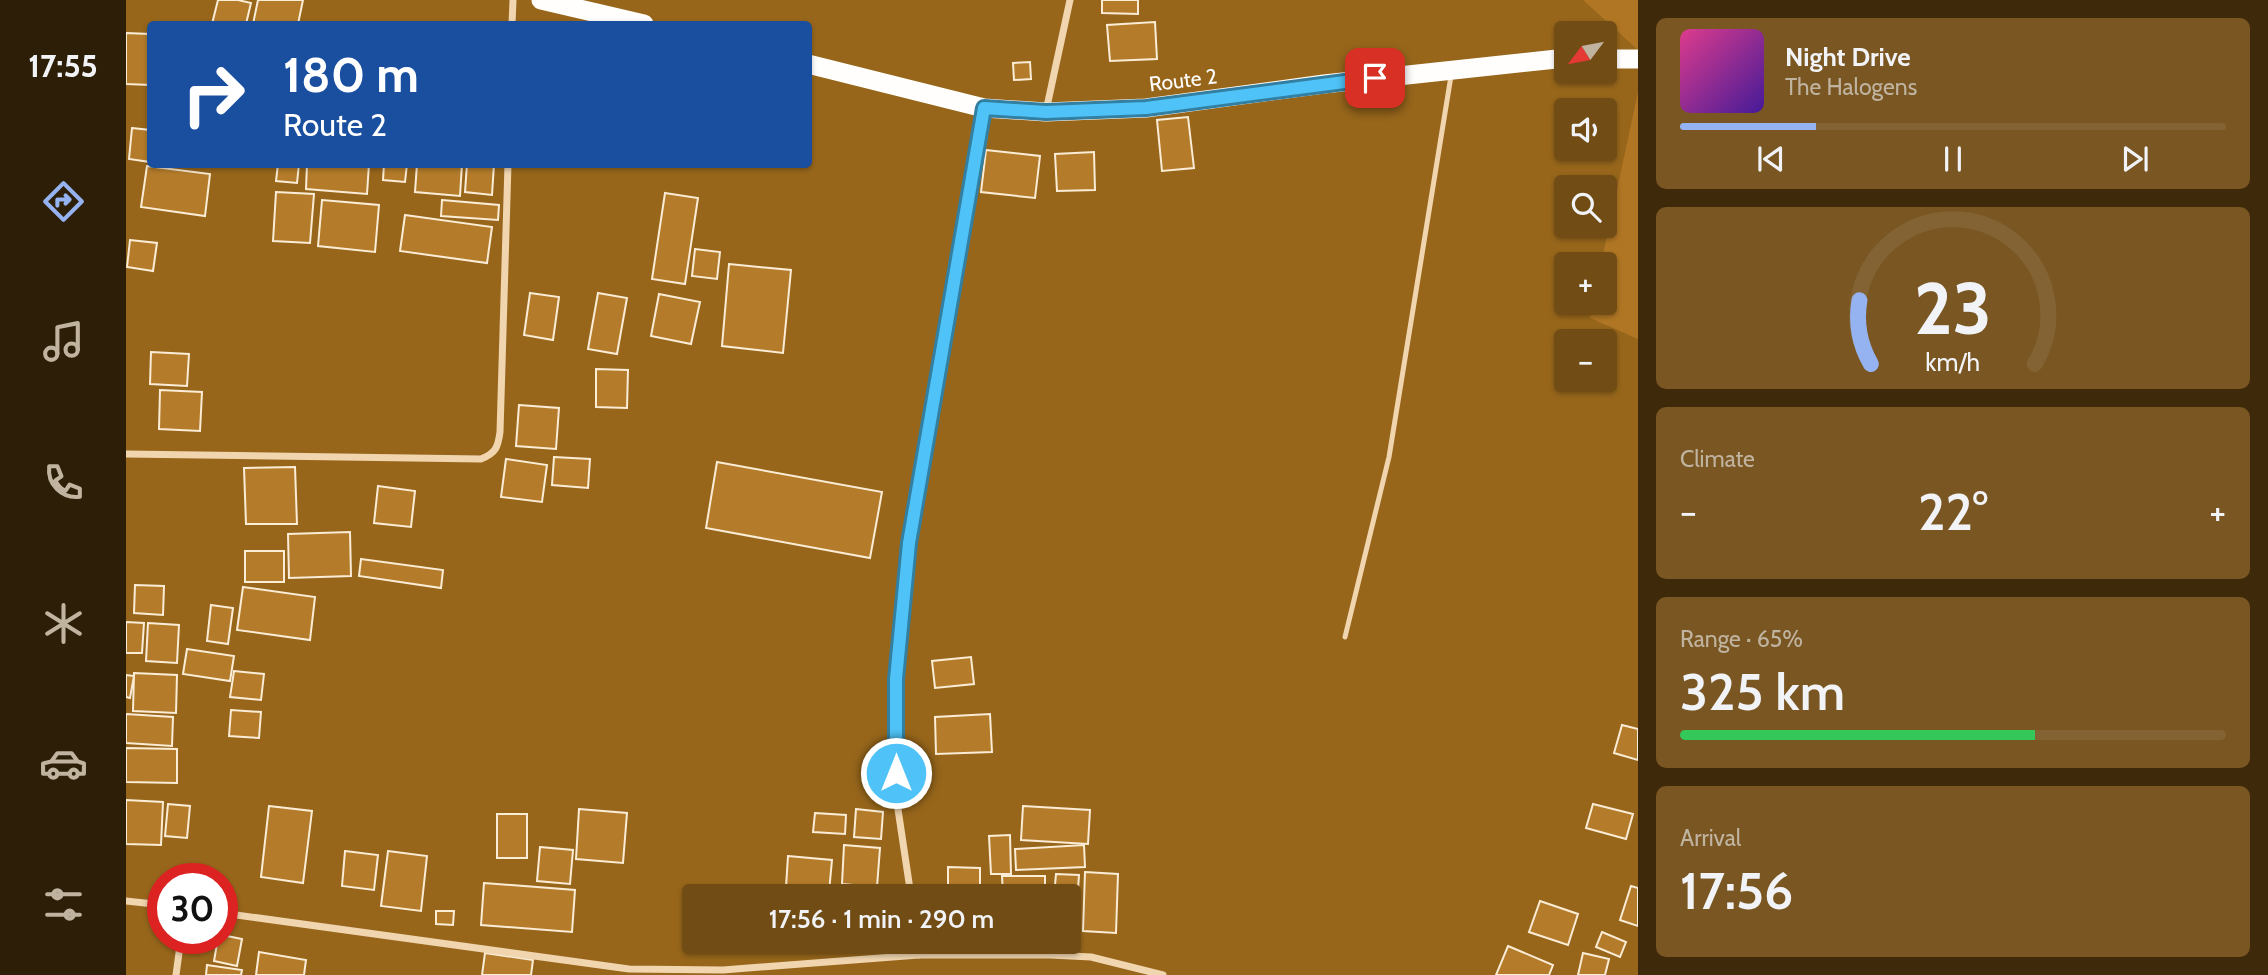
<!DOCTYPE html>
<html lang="en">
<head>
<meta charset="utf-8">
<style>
	:root { --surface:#714c14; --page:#795622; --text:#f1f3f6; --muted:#c0b4a0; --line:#836334; --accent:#95b2f1 }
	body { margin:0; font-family:Cabin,sans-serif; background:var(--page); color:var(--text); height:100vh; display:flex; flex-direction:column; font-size:26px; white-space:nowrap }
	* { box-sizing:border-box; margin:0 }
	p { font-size:23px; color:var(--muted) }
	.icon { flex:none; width:38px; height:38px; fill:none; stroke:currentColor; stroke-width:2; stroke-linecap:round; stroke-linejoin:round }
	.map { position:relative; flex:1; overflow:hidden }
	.drawer { display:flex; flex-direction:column; gap:18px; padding:18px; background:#3e2a0b; width:630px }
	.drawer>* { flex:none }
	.banner { position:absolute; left:21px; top:21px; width:665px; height:147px; border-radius:7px; box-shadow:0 2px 5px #0004; background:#1a4fa0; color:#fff; overflow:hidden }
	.needle { width:46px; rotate:238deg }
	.controls { position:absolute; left:1428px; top:21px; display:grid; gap:14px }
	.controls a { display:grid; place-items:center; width:63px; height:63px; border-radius:7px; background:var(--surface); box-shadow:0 2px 5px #0004; font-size:35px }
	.speed { position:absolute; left:21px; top:863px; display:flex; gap:14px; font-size:35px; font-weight:700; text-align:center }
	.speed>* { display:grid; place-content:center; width:91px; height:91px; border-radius:50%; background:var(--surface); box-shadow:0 2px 5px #0004; line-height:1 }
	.speed .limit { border:10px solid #d22; background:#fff; color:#111 }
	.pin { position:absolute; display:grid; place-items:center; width:60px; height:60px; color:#fff; margin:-30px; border-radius:14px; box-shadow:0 4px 10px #0006 }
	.me { position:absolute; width:77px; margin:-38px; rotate:0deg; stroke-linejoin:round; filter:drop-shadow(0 0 5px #0008) }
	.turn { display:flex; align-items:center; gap:24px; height:147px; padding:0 21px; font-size:32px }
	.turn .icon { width:91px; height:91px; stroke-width:2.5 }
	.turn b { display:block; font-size:49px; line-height:60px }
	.big { font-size:52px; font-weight:600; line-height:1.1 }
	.drawer .card { flex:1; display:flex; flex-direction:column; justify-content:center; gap:10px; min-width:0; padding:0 24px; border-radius:10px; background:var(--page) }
	.drawer .dial { align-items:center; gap:0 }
	.dial svg { height:182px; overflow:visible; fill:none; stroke:var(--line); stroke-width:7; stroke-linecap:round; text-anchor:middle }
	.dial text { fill:var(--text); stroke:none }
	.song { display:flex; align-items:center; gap:21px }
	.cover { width:84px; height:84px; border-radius:10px; background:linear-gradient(135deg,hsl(330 70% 55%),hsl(260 70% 35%)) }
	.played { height:7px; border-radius:4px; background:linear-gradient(90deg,var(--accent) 25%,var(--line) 25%) }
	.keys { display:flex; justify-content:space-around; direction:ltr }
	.heat { display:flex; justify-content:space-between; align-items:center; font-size:38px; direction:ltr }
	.charge { height:10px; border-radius:5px; background:linear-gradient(90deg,#34c759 65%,var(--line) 0) }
	.trip { position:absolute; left:556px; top:884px; width:399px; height:70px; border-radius:7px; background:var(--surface); box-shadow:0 2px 5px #0004; font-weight:600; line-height:70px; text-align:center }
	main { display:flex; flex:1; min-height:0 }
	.tabs { display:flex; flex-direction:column; width:126px; justify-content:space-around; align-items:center; background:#2d1e08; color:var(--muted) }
	.tabs .icon { width:49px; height:49px }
	.tabs .on { color:var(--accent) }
	.tabs b { font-size:32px; color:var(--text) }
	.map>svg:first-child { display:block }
	.green { fill:#b07624 }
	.building { fill:#b47c2a; stroke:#fbecd6; stroke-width:2 }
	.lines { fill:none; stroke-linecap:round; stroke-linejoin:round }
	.service { stroke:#f0d5af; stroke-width:5 }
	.minor { stroke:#f0d5af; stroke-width:7 }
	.trunk { stroke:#fffefc; stroke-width:19 }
	.route-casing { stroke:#337fa1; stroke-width:18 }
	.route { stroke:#4fc3f7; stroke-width:12 }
	.labels { text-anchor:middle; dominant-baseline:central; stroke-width:7; stroke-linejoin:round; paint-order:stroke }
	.street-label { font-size:21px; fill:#fff; stroke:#97661b }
</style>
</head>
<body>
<main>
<nav class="tabs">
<b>17:55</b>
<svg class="icon on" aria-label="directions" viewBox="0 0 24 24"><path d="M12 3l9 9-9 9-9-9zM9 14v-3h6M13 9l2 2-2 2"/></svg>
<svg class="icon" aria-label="music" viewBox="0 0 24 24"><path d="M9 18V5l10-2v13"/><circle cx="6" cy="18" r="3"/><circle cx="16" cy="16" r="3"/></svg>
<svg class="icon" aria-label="phone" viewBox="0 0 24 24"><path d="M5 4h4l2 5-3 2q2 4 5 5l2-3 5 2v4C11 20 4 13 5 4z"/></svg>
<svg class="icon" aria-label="climate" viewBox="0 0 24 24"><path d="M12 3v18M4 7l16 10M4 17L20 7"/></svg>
<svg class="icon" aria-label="car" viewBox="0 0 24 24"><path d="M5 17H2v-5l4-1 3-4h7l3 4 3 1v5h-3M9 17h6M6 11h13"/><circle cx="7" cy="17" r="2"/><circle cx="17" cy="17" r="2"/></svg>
<svg class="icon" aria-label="filters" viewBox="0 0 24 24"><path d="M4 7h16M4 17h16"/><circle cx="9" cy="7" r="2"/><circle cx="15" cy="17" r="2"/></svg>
</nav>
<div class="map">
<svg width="1512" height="975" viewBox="0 0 1512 975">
	<rect width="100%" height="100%" fill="#97661b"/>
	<!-- green -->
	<g class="green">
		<polygon points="1457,0 1512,0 1512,50"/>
		<polygon points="1512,92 1512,339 1464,318 1467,303 1479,303 1479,264 1475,264"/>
	</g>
	<!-- building -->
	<g class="building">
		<polygon points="92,0 112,0 125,3 120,24 86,24"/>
		<polygon points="132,0 177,0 172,24 127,24"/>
		<polygon points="976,0 1012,0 1012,14 976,13"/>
		<polygon points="1029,22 1031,59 984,61 981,25"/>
		<polygon points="0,33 24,34 24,85 0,84"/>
		<polygon points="904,62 905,79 888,80 887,63"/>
		<polygon points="1062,117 1068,168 1036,171 1031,120"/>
		<polygon points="6,128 24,130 24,162 3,159"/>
		<polygon points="860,150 914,156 909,198 855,192"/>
		<polygon points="968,152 969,190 931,191 929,154"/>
		<polygon points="152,164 173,164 171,183 150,181"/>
		<polygon points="181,164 243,164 241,194 180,189"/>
		<polygon points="258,164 281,164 279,182 257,180"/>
		<polygon points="291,164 336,164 334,196 289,192"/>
		<polygon points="341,164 368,164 366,195 339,192"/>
		<polygon points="21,166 84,174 79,216 15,207"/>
		<polygon points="150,192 188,194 184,243 147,241"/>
		<polygon points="539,193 572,198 559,284 526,279"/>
		<polygon points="196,200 253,205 249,252 192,246"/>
		<polygon points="316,200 373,205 372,220 315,216"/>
		<polygon points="279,215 366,227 361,263 274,251"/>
		<polygon points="4,240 31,243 27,271 1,267"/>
		<polygon points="569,249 594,252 591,279 566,276"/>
		<polygon points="603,264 665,270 657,353 596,346"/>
		<polygon points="404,293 433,297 427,340 398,335"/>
		<polygon points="472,293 501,298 491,354 462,349"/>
		<polygon points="533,294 574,302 565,344 525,336"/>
		<polygon points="25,352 63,354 61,386 24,384"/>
		<polygon points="470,369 502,370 501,408 470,407"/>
		<polygon points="34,390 76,392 74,431 33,429"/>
		<polygon points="393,405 433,408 430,449 390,446"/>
		<polygon points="428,457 464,459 462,488 426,485"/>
		<polygon points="380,459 421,465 416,502 375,497"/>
		<polygon points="591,462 756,492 744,558 580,528"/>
		<polygon points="169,467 171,524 120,524 118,468"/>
		<polygon points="252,486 289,491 285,527 248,523"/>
		<polygon points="224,532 225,576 163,578 162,534"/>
		<rect x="119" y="551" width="39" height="31"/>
		<polygon points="235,559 317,570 315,588 233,576"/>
		<polygon points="9,585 38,586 37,615 8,613"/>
		<polygon points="117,587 189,597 184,640 111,630"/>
		<polygon points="85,605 107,608 102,644 81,641"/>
		<polygon points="0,622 18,623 16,653 0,653"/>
		<polygon points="22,623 53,625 51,663 20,661"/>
		<polygon points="61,649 108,656 104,681 57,674"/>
		<polygon points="845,657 848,684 809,688 806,661"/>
		<polygon points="108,671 138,674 135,700 104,697"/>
		<polygon points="8,673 51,675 50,713 7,711"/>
		<polygon points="0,675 8,676 4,698 0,697"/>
		<polygon points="105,710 135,712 133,738 103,736"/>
		<polygon points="0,714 47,717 46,746 0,743"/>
		<polygon points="864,714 866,752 810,754 809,717"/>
		<polygon points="1496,725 1512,729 1512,760 1488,753"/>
		<polygon points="0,748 51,749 51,783 0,782"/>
		<polygon points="0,800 37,802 35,845 0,844"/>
		<polygon points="42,804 64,806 61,838 39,836"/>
		<polygon points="1467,804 1507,814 1500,839 1460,828"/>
		<polygon points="143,806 186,811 177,883 135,877"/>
		<polygon points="897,806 964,810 962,844 895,840"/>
		<polygon points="453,809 501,813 497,863 450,859"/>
		<polygon points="730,809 757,812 755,839 728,837"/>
		<polygon points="689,813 720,815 719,834 687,832"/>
		<rect x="371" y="814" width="30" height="44"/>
		<polygon points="884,835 885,874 865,874 863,836"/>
		<polygon points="718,845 754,848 751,887 716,884"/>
		<polygon points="958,845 959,867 890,870 889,849"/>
		<polygon points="414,847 447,850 444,884 411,881"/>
		<polygon points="219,851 252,855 248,890 216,886"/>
		<polygon points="262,851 301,856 295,911 255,906"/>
		<polygon points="662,856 706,860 703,892 660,887"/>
		<polygon points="822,867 854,868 854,896 822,896"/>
		<polygon points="959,872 992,874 990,933 957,931"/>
		<polygon points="930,874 953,875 950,917 943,916 943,896 928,896"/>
		<polygon points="876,876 919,876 919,896 877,896"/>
		<polygon points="358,883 449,890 446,932 355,925"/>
		<polygon points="1505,886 1512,888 1512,926 1494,920"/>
		<polygon points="1414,901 1452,914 1442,945 1403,932"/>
		<polygon points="310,911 328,911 327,925 310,924"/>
		<polygon points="1476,932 1500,942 1494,957 1470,947"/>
		<polygon points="96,935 116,939 111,966 88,961 92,938 96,938"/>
		<polygon points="701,942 749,942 749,943 701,944"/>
		<polygon points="1382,946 1427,965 1423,975 1370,975"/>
		<polygon points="133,952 180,960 178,975 130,975"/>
		<polygon points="359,953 407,960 405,975 356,975"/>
		<polygon points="1457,953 1483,959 1479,975 1452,975"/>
		<polygon points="81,965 116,970 115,975 80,975"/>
	</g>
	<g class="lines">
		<!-- service -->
		<polyline class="service" points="1219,637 1263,457 1325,76"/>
		<!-- minor -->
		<g class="minor">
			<polyline points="386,24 387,0"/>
			<polyline points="920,111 944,0"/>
			<path d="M0 454 355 459C370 453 372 447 374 432L382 164"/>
			<polyline points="785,896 770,796 770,679 783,543 858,110"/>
			<polyline points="0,901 37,905"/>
			<polyline points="96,913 503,969 597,970 793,955 924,955 965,957 1037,975"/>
			<polyline points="791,942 793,955"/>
			<polyline points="50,975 55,938"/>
		</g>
		<!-- trunk -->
		<g class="trunk">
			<polyline points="415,0 518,24"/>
			<polyline points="1479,59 1512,59"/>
			<polyline points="682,64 858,108 920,112 1020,108 1198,84 1440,58"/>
		</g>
	</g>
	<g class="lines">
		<defs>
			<polyline id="route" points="770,773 770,679 783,543 858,108 920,112 1020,108 1249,78"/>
		</defs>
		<!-- route casing -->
		<use href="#route" class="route-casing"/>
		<!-- route -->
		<use href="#route" class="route"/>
	</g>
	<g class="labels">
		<!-- street labels -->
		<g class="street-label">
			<text transform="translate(1057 80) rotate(-7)">Route 2</text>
		</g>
	</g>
</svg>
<div class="controls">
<a><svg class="needle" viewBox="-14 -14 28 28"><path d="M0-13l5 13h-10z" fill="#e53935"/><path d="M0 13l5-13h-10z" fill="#c0b4a0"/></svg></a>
<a><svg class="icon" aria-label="sound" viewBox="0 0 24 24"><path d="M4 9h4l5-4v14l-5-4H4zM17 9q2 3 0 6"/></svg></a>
<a><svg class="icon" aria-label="search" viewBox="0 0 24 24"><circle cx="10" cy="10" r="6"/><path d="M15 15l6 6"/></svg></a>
<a>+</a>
<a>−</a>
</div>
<div class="speed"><div class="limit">30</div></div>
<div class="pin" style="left:1249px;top:78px;background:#d93025"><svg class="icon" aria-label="arrive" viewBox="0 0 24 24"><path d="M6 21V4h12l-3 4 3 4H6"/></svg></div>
<svg class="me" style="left:770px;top:773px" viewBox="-20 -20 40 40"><circle r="17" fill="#4fc3f7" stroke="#fff" stroke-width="3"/><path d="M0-11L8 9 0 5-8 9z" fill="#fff"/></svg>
<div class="trip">17:56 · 1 min · 290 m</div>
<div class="banner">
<div class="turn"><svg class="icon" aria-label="right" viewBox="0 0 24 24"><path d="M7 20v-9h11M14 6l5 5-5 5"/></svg><div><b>180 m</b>Route 2</div></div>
</div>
</div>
<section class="drawer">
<div class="card">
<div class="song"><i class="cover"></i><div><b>Night Drive</b><p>The Halogens</p></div></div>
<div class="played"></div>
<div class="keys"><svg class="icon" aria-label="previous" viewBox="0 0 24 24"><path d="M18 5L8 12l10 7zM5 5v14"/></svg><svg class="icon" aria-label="pause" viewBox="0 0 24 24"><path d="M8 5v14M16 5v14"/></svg><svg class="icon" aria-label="next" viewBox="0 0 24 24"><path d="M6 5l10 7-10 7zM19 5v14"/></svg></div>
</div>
<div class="card dial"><svg viewBox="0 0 100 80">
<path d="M14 69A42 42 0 1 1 86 69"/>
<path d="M14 69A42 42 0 0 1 9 41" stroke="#95b2f1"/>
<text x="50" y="56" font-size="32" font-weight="700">23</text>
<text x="50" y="72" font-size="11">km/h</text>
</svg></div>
<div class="card"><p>Climate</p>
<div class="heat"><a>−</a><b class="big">22°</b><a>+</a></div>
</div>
<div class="card"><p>Range · 65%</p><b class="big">325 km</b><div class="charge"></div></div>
<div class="card"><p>Arrival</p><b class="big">17:56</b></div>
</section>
</main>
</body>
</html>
